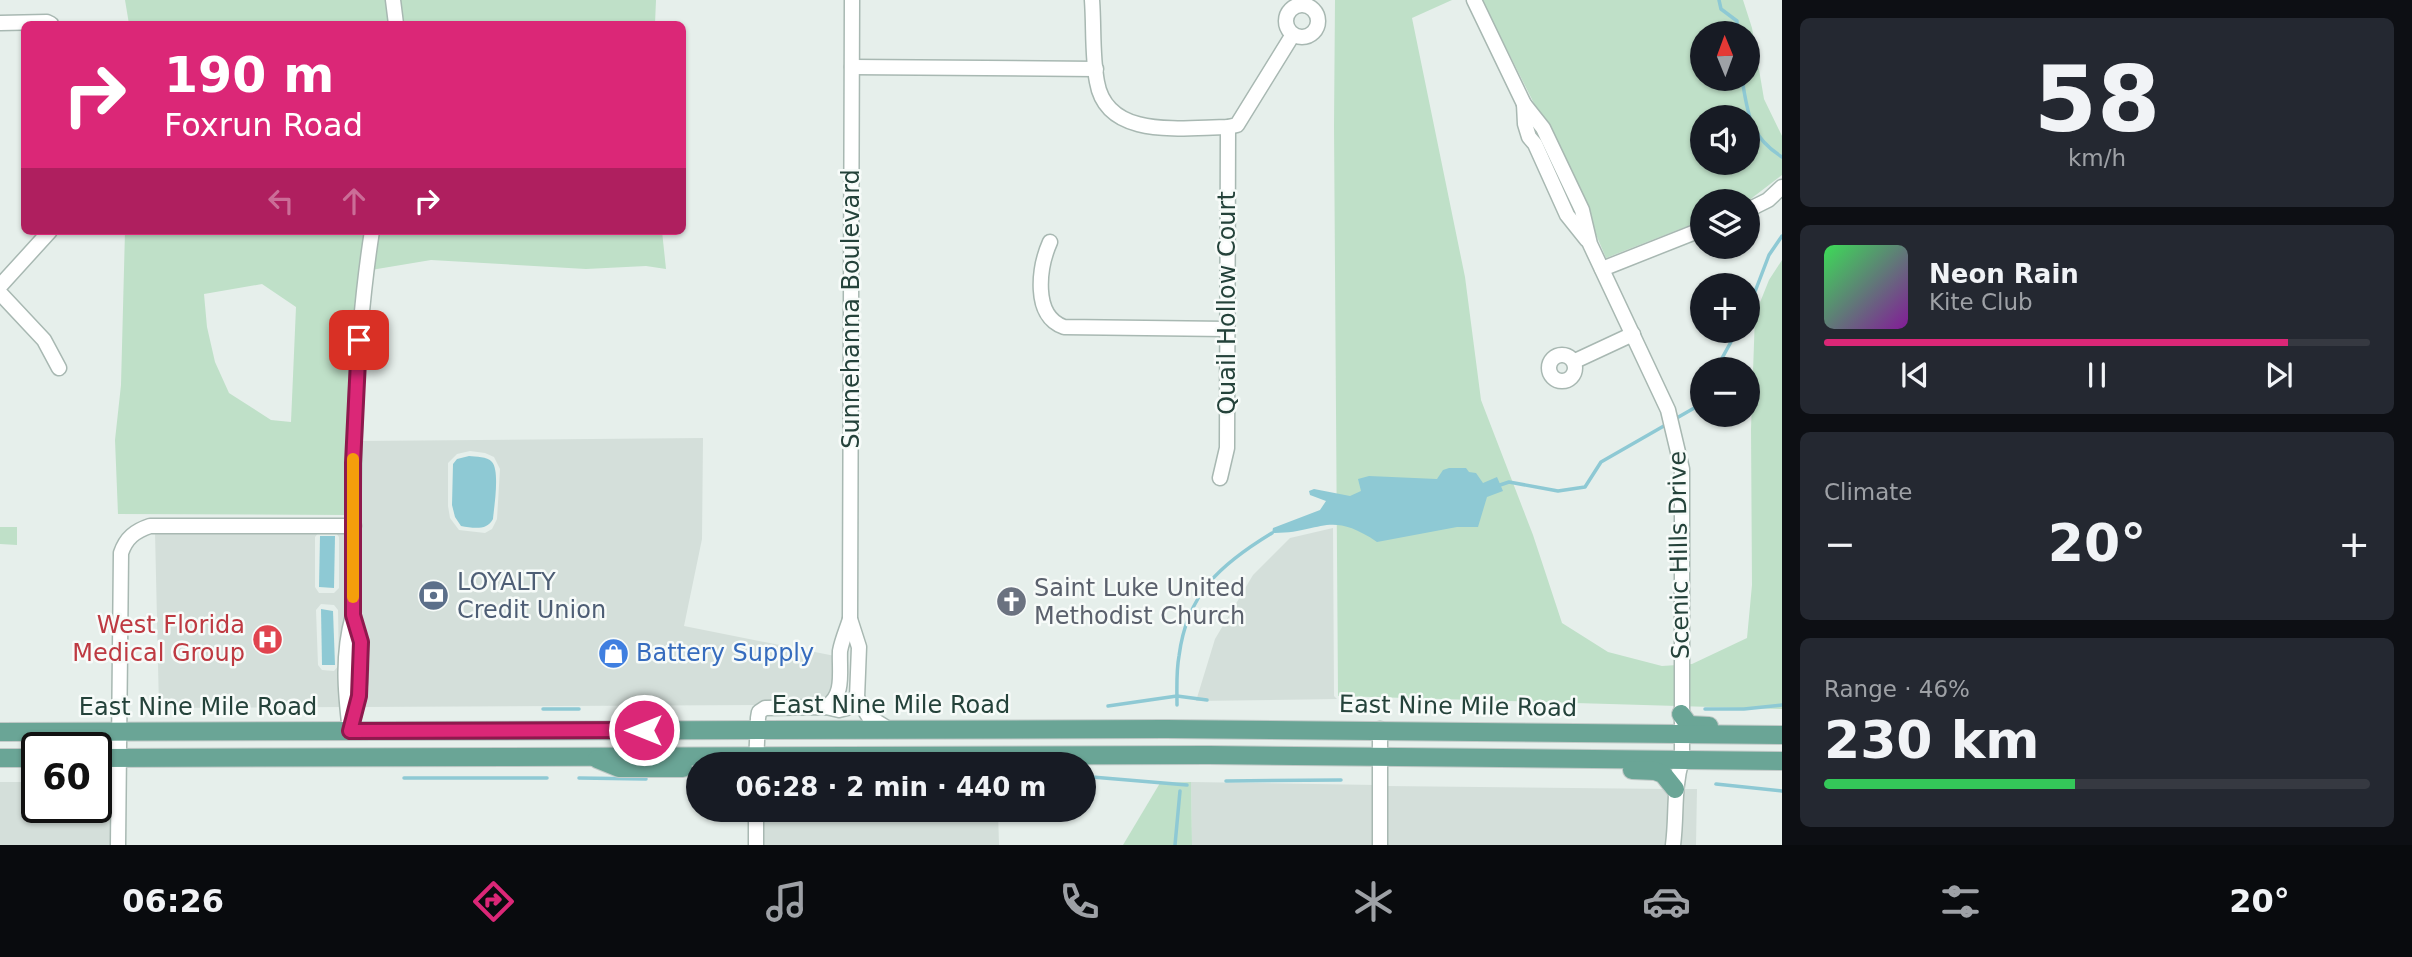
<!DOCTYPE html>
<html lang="en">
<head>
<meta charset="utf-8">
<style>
	:root { --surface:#171b24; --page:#242831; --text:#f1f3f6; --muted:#9ea1a6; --line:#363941; --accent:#db2777 }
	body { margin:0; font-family:"DejaVu Sans",sans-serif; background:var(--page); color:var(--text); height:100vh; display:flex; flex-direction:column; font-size:26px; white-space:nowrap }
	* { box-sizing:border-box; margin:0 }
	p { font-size:23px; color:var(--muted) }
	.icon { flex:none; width:38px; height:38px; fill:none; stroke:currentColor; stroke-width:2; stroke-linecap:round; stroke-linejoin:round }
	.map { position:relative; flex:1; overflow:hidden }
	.side { display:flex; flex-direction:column; gap:18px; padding:18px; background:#0d0f14; width:630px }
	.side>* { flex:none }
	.top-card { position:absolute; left:21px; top:21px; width:665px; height:214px; border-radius:10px; box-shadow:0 2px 5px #0004; background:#db2777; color:#fff; overflow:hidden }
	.needle { width:46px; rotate:359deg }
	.tools { position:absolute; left:1690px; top:21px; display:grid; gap:14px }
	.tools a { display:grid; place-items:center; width:70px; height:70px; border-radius:50%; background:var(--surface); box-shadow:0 2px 5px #0004; font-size:35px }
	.speed { position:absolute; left:21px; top:732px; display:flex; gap:14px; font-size:35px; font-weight:700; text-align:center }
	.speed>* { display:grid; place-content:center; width:91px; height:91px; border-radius:50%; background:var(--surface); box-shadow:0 2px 5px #0004; line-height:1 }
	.speed .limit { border:4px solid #111; border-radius:10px; background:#fff; color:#111 }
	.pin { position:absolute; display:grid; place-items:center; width:60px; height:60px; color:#fff; margin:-30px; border-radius:14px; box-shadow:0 4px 10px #0006 }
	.me { position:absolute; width:77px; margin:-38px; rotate:270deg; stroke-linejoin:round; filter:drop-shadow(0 0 5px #0008) }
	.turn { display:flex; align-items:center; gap:24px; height:147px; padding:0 28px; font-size:32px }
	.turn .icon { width:91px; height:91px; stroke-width:2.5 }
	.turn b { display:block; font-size:49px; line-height:60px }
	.lanes { display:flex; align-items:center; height:66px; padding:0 28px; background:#0003; justify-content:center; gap:35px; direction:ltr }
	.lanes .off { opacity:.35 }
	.big { font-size:52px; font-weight:600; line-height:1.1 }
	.side .card { flex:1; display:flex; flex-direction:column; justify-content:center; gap:10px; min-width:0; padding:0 24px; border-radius:10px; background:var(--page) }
	.side .dial { align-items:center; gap:0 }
	.dial b { font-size:91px; line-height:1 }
	.song { display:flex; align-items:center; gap:21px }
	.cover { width:84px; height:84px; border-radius:10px; background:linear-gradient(135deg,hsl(130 70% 55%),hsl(290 70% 35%)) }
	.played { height:7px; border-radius:4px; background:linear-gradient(90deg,var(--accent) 85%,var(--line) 85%) }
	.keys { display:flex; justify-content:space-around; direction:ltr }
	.heat { display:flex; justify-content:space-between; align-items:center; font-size:38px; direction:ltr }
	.charge { height:10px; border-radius:5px; background:linear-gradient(90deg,#34c759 46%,var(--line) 0) }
	.trip { position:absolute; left:686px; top:752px; width:410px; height:70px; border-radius:35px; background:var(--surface); box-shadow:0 2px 5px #0004; font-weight:600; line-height:70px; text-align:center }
	.menu { display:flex; height:112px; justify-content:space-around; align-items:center; background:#090b0e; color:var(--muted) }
	.menu .icon { width:49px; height:49px }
	.menu .selected { color:var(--accent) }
	.menu b { font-size:32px; color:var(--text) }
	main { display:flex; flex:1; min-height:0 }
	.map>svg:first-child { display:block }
	.built { fill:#d4dfda; fill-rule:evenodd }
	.green { fill:#bfe0c8; fill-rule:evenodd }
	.water { fill:#8ec9d4 }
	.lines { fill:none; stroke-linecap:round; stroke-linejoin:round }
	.stream { stroke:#8ec9d4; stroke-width:3.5 }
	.minor-casing { stroke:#a8b8b2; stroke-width:17 }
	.major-casing { stroke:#c2cac8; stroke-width:20 }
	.minor { stroke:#fff; stroke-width:14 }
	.major { stroke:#6aa596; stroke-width:18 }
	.route-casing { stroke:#8e194d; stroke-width:18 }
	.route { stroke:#db2777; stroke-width:12 }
	.slow { stroke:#f59e0b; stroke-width:12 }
	.labels { text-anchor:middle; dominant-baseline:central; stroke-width:5; stroke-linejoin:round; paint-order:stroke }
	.street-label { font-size:24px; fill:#24423a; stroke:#f7fbf9 }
	.service-label { font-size:24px; fill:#4e5e75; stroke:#f7fbf9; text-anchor:start }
	.worship-label { font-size:24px; fill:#5b616d; stroke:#f7fbf9; text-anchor:start }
	.health-label { font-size:24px; fill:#be3a42; stroke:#f7fbf9; text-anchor:end }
	.shop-label { font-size:24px; fill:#366cbe; stroke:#f7fbf9; text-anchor:start }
</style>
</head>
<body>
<main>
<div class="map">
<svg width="1782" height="845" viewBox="0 0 1782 845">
	<rect width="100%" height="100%" fill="#e6efeb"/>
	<!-- built -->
	<g class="built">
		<path d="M703 438 702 539 684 626 835 656 834 691 825 701 759 705 362 707 365 696 366 642 358 615 359 441ZM470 451 485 453 494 457 500 469 497 519 492 529 485 533 459 530 450 518 448 506V463L457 454Z"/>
		<polygon points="1333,528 1334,696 1337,699 1196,701 1215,639 1253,575 1290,538"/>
		<path d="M155 532H319L315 537V587L319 593H334L339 588V537L335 532H348L347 615 340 641 342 707 159 708ZM321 604 334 605 338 610 339 665 334 671 322 670 318 665 316 610Z"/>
		<polygon points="96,781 114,781 113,845 0,845 0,782 37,782 37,793 33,799 36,809 66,821 94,821 101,817 103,812 103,805 96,797"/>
		<polygon points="1191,782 1376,785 1375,845 1192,845"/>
		<polygon points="1386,786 1670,789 1668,845 1386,845"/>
		<polygon points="1681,789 1697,789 1696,845 1678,845"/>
		<polygon points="761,810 998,810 999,845 762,845"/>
	</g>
	<!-- green -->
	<g class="green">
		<polygon points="125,0 387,0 391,24 129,24"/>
		<polygon points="398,0 656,0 655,24 401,24"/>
		<polygon points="1335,0 1452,0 1412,18 1465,277 1481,400 1533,535 1562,623 1608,652 1662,666 1692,664 1747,638 1752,585 1751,429 1755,315 1769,280 1782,260 1782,709 1338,696 1334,126"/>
		<path d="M1482 0H1743L1752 28 1764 99 1782 136V175L1748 201H1703V220L1606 258 1575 185ZM1703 33H1748V79H1703ZM1703 117H1748V163H1703Z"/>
		<path d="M125 231H367L348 515 118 514 115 440 121 385ZM262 284 296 307 291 422 271 420 229 393 215 362 207 327 204 294Z"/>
		<polygon points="378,231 662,231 666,269 646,266 586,269 431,260 371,270"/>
		<polygon points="0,527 17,527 17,545 0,544"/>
		<polygon points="1191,782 1192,845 1123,845 1160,783"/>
	</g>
	<!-- water -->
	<g class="water">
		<path d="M469 456C476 457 487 456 492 462 500 471 494 507 493 519 487 531 473 528 461 526L455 517 452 505 453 464 457 459Z"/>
		<path d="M1449 468H1466L1469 472 1476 473 1483 483 1497 477 1503 491 1487 497 1478 527H1457L1377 542C1328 509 1321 534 1272 533L1273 528 1320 510 1326 501 1310 495 1309 491 1314 489 1350 496 1361 491 1358 479 1369 476 1437 479 1443 470Z"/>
		<polygon points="320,536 335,536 334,588 319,587"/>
		<polygon points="321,609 333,611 335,665 322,665"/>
		<path d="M96 804 99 813C83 822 60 815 45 807H96Z"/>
	</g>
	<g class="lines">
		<!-- stream -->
		<g class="stream">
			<polyline points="1719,0 1721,9 1737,21 1737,33"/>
			<path d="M1742 79C1748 114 1749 136 1782 157"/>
			<polyline points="1748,310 1769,255 1782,236"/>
			<polyline points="1716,369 1737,331"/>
			<polyline points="1675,419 1703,403"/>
			<polyline points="1500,485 1509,482 1558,491 1585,487 1601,462 1669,423"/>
			<path d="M1177 705C1177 689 1176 672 1179 656 1187 593 1221 564 1272 533"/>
			<polyline points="1108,706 1177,696 1207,700"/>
			<polyline points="543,709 579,709"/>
			<polyline points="620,709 642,709"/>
			<polyline points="1705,709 1744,709 1782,705"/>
			<polyline points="1092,777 1187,785"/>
			<polyline points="404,778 547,778"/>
			<polyline points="579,778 646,779"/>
			<polyline points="1226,781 1341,780"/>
			<polyline points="1716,784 1782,791"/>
			<polyline points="1175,845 1180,791"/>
		</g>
		<defs>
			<g id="minor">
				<polyline points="393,0 396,24"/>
				<path d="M1092 0C1094 27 1092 56 1097 82 1107 141 1185 127 1228 127L1237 125 1292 36"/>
				<path d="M1474 0 1524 104 1543 128 1582 210 1590 244 1668 410 1682 469V759C1673 789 1677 815 1673 845"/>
				<circle cx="1302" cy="21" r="16"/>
				<polyline points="0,23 47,22 51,24"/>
				<polyline points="852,67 1096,69"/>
				<polyline points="1524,104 1525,124 1529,137 1535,144 1567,215 1587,240"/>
				<polyline points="1748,210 1768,200 1782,187"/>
				<path d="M1050 242C1039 267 1032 316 1064 327L1227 329"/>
				<polyline points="1602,269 1703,229"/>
				<polyline points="0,286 50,231"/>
				<polyline points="0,293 44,340 59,368"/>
				<circle cx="1562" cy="368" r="13"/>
				<polyline points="1575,361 1633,334"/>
				<polyline points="1220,478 1227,448 1228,127"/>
				<polyline points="857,698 869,717 890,730"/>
				<path d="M826 707C845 695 839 672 840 651 842 640 847 629 850 619"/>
				<path d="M352 723C363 685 364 653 353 616"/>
				<polyline points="1380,729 1380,845"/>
				<path d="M350 731C345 690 342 655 353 615 353 486 352 358 372 231"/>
				<polyline points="756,765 758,718 759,712 765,708 826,707 839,710 847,708 857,698 859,647 850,619 852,0"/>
				<polyline points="756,810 756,845"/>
				<path d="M118 845 121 553C126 538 135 531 150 526H354"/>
			</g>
			<g id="major">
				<polyline points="1681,714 1689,725 1709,726"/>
				<polyline points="0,732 1166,729 1782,735"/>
				<polyline points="0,758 37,758"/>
				<polyline points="96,758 1209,755 1782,761"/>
				<polyline points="597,759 619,768 683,768"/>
				<polyline points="1632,770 1655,771 1663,774 1675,789"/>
			</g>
		</defs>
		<!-- minor casing -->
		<use href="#minor" class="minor-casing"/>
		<!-- major casing -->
		<use href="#major" class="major-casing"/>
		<!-- minor -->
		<use href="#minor" class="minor"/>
		<!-- major -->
		<use href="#major" class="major"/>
	</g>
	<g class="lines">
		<defs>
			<polyline id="route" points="359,340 353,463 353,615 361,642 359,696 350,731 644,730"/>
		</defs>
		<!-- route casing -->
		<use href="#route" class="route-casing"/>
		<!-- route -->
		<use href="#route" class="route"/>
		<!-- slow -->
		<polyline class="slow" points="353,597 353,459"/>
	</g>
	<!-- icons -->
	<defs>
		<symbol id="bank-disc" viewBox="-11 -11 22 22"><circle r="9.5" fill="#5c6f8a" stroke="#f7fbf9"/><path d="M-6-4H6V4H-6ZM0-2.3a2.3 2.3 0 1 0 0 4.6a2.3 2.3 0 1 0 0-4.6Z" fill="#fff"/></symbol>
		<symbol id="church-disc" viewBox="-11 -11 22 22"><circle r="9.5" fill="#6b7280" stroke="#f7fbf9"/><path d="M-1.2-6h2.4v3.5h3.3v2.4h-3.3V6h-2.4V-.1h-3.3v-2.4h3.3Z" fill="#fff"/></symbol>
		<symbol id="hospital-disc" viewBox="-11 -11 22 22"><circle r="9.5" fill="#e0444e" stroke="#f7fbf9"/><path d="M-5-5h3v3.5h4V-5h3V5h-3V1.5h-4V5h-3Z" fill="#fff"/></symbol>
		<symbol id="shop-disc" viewBox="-11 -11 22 22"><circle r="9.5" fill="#3f7fe0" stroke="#f7fbf9"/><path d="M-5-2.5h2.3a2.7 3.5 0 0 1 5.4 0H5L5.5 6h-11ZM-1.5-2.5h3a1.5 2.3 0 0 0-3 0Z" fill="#fff"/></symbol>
	</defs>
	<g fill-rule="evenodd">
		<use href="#bank-disc" x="416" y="578" width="35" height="35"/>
		<use href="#church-disc" x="994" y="584" width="35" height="35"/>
		<use href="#hospital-disc" x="250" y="622" width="35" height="35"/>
		<use href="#shop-disc" x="596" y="636" width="35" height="35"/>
	</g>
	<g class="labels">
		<!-- street labels -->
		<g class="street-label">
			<text transform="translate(1227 303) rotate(-90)">Quail Hollow Court</text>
			<text transform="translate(851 309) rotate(-90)">Sunnehanna Boulevard</text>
			<text transform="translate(1679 555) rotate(-91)">Scenic Hills Drive</text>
			<text x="891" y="705">East Nine Mile Road</text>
			<text transform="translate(1458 706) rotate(1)">East Nine Mile Road</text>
			<text x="198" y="707">East Nine Mile Road</text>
		</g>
		<!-- service labels -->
		<g class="service-label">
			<text x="457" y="582">LOYALTY<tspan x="457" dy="28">Credit Union</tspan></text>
		</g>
		<!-- worship labels -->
		<g class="worship-label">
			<text x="1034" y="588">Saint Luke United<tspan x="1034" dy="28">Methodist Church</tspan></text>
		</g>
		<!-- health labels -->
		<g class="health-label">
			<text x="245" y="625">West Florida<tspan x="245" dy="28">Medical Group</tspan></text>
		</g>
		<!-- shop labels -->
		<g class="shop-label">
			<text x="636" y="653">Battery Supply</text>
		</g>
	</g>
</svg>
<div class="tools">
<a><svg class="needle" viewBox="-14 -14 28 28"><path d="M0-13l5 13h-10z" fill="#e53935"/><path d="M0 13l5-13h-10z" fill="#9ea1a6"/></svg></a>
<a><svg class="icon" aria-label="sound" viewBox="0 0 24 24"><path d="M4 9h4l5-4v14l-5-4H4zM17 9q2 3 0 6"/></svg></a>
<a><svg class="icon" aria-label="layers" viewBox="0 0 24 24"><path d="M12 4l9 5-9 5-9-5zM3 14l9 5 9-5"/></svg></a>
<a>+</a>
<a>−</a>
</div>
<div class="speed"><div class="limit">60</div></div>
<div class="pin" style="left:359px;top:340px;background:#d93025"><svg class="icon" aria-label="arrive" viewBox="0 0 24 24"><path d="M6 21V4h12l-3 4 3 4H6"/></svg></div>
<svg class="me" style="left:644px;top:730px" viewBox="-20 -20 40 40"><circle r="17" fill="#db2777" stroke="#fff" stroke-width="3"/><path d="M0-11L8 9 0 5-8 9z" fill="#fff"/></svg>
<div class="trip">06:28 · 2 min · 440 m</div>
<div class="top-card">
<div class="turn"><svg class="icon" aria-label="right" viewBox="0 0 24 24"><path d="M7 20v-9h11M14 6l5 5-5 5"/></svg><div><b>190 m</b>Foxrun Road</div></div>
<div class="lanes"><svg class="icon off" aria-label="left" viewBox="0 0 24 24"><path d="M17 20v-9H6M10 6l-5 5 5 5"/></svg><svg class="icon off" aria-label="ahead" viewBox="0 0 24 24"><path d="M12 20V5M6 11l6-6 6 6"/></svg><svg class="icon" aria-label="right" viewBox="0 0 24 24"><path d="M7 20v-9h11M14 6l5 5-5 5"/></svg></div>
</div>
</div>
<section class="side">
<div class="card dial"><b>58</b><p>km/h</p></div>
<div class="card">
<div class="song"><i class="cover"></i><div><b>Neon Rain</b><p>Kite Club</p></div></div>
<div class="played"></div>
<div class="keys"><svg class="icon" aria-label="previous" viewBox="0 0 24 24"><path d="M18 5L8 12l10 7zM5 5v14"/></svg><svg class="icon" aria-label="pause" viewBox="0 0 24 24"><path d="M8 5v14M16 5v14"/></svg><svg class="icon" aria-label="next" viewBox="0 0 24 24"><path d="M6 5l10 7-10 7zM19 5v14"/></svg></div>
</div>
<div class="card"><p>Climate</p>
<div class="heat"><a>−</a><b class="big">20°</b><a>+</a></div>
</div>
<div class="card"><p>Range · 46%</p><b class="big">230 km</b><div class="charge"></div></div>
</section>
</main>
<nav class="menu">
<b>06:26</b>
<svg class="icon selected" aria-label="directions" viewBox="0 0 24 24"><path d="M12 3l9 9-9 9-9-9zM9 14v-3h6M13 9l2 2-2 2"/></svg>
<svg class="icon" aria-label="music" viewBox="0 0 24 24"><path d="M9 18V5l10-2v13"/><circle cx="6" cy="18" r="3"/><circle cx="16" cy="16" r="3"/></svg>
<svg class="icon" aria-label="phone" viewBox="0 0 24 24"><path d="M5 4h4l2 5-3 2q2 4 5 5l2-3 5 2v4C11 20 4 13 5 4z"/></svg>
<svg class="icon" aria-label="climate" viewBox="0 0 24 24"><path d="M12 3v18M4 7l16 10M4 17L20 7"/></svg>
<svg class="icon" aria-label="car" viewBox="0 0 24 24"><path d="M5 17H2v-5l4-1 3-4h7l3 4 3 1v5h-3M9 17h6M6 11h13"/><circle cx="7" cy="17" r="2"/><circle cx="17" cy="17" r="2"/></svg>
<svg class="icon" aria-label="filters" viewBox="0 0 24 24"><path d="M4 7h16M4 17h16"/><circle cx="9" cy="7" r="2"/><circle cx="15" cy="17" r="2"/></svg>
<b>20°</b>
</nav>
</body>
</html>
